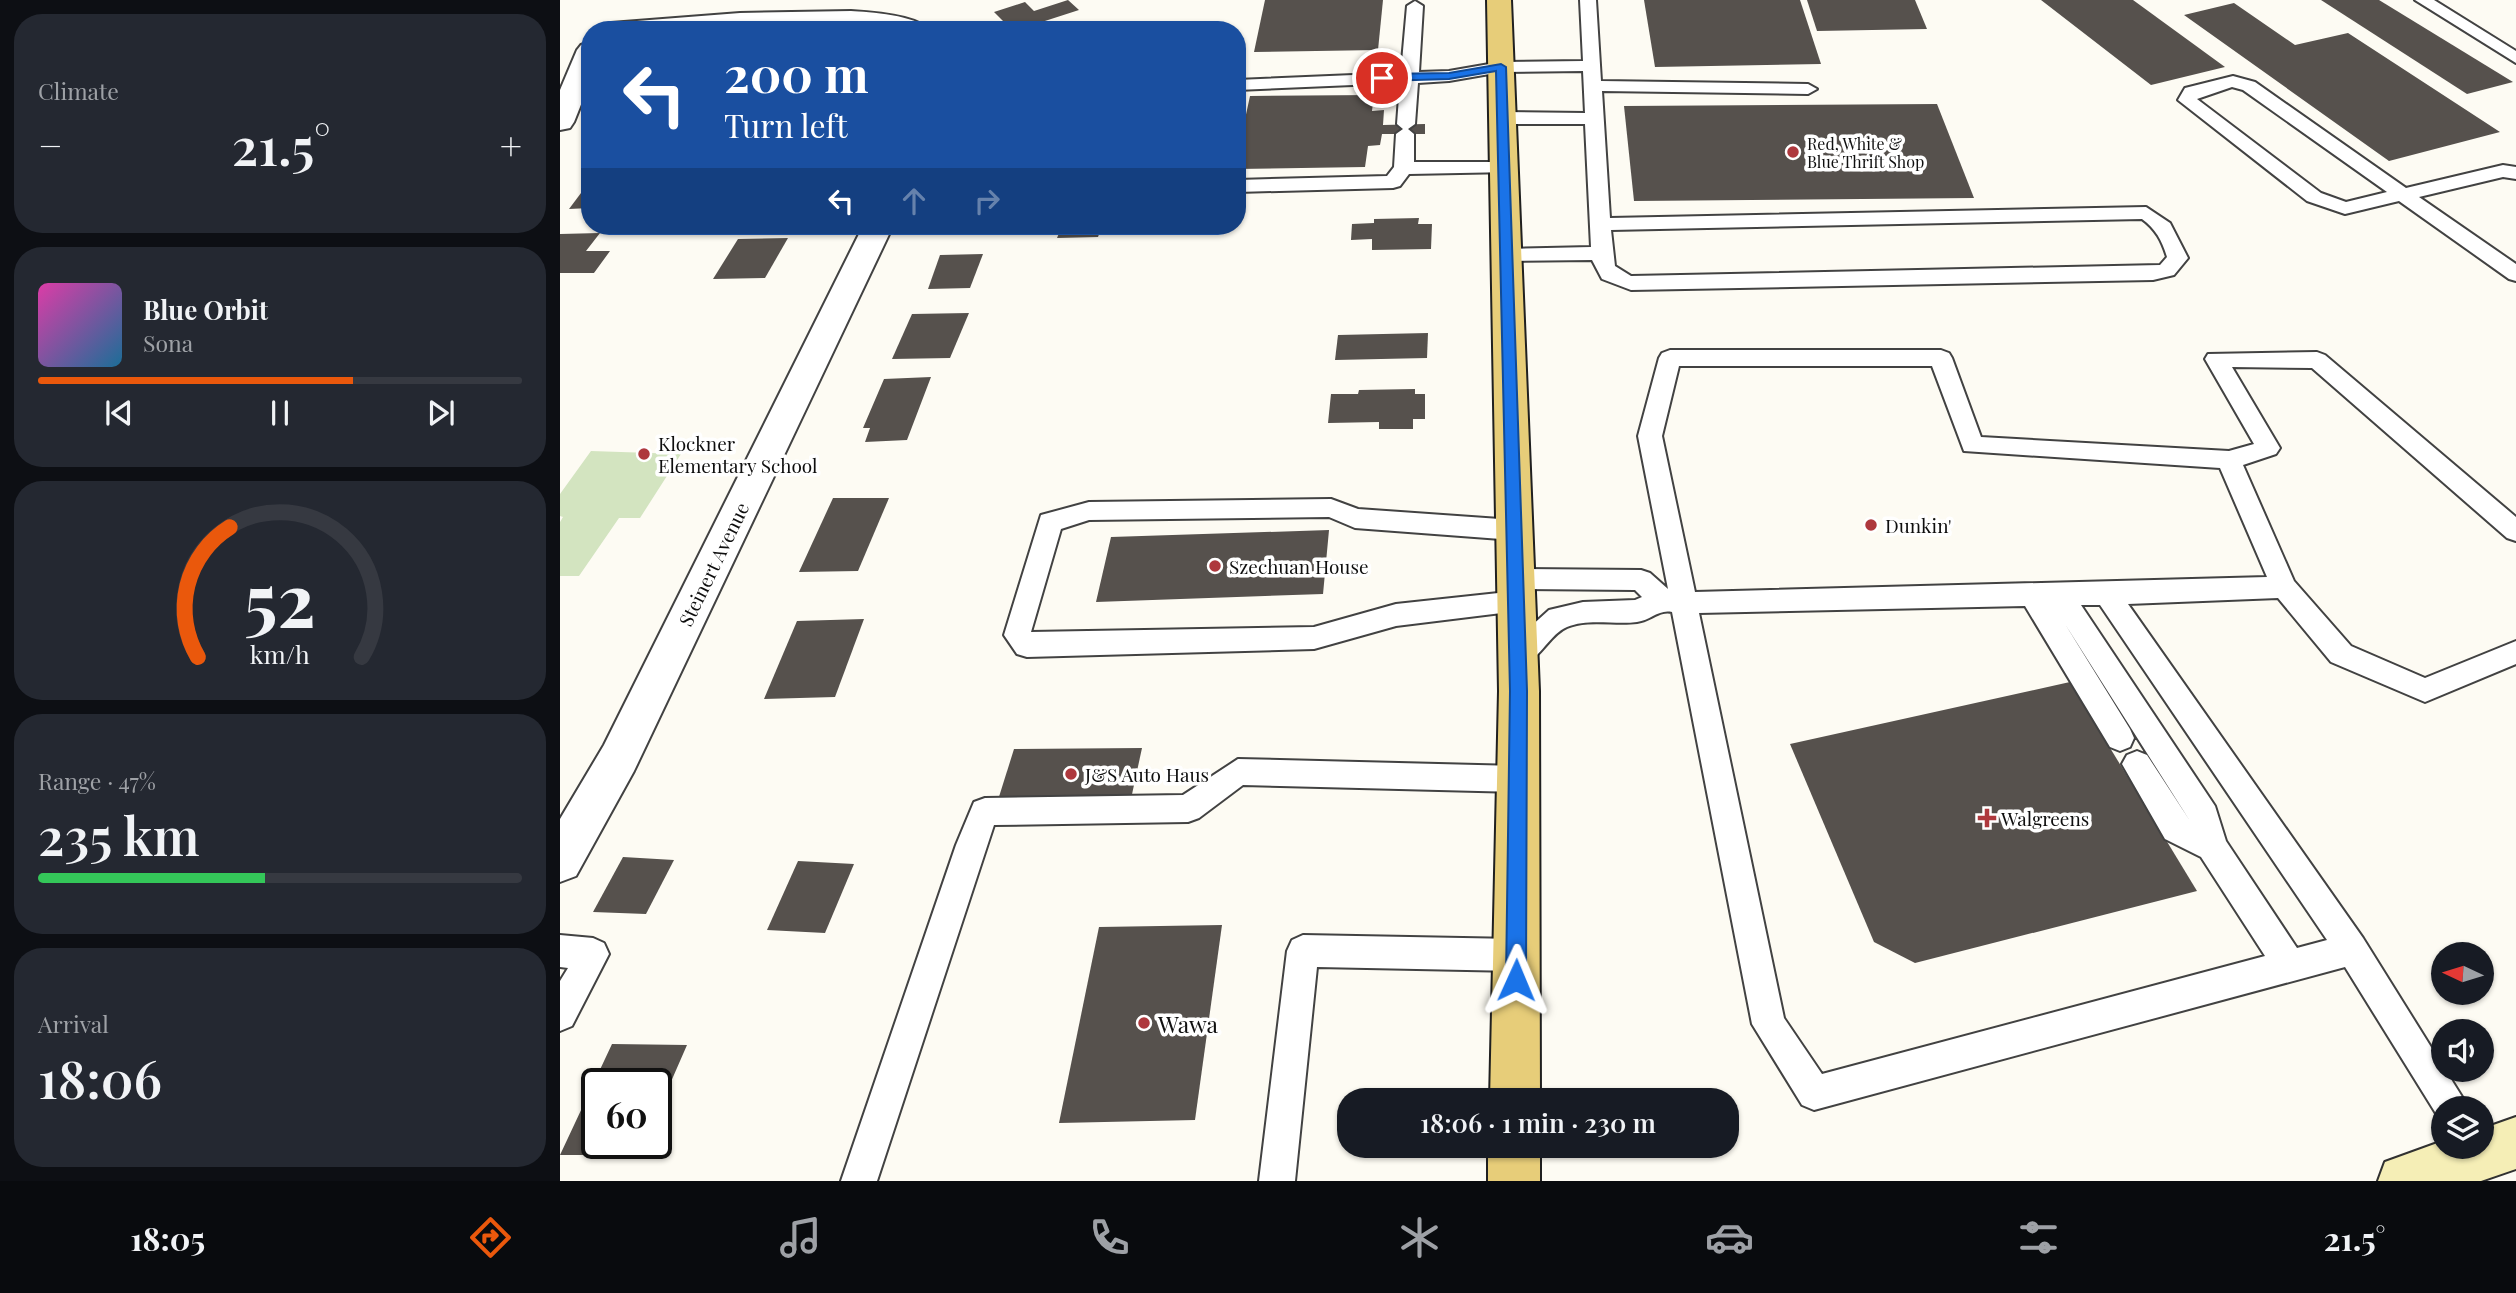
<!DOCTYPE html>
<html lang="en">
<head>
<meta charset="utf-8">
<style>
	:root { --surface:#171b24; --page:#242831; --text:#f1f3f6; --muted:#9ea1a6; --line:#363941; --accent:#ea580c }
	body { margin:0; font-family:"Playfair Display",serif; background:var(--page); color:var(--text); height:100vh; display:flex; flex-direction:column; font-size:26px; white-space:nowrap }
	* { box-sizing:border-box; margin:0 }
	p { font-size:23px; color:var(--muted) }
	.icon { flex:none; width:38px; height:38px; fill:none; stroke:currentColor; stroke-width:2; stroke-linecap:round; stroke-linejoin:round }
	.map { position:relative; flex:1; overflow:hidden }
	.side { display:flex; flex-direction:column; gap:14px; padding:14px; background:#0d0f14; width:560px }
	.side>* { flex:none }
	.hud { position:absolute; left:21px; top:21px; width:665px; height:214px; border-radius:28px; box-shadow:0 2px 5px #0004; background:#1a4fa0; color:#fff; overflow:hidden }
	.needle { width:46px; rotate:274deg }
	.fabs { position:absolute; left:1871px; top:942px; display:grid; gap:14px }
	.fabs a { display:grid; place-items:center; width:63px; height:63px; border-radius:50%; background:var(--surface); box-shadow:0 2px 5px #0004; font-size:35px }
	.speed { position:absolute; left:21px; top:1068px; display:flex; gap:14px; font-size:35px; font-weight:700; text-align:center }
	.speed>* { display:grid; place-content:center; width:91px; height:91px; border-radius:50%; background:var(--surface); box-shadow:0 2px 5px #0004; line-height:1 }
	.speed .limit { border:4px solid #111; border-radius:10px; background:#fff; color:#111 }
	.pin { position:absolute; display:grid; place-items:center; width:60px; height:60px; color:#fff; margin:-30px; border:4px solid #fff; border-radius:50%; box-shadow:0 2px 7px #0007 }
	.me { position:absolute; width:77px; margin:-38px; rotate:1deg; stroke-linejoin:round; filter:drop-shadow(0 0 5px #0008) }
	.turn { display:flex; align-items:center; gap:24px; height:147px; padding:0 28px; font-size:32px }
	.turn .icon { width:91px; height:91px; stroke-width:2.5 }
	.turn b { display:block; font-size:49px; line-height:60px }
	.lanes { display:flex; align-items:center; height:66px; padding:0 28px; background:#0003; justify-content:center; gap:35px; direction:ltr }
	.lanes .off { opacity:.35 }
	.big { font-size:52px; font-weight:600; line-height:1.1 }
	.side .card { flex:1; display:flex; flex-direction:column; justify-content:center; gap:10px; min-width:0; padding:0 24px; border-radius:28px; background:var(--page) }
	.side .dial { align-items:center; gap:0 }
	.dial svg { height:182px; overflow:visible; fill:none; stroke:var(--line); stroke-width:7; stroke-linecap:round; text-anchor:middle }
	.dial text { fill:var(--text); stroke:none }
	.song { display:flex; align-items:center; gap:21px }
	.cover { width:84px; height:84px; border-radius:10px; background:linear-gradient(135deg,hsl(320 70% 55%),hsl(200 70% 35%)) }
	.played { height:7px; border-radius:4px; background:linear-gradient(90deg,var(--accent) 65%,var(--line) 65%) }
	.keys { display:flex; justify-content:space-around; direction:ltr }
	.heat { display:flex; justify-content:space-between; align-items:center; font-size:38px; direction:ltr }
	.charge { height:10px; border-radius:5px; background:linear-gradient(90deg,#34c759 47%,var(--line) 0) }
	.trip { position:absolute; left:777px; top:1088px; width:402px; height:70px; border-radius:28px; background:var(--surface); box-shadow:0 2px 5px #0004; font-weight:600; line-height:70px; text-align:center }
	.tabs { display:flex; height:112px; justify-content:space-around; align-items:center; background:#090b0e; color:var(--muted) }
	.tabs .icon { width:49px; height:49px }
	.tabs .active { color:var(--accent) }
	.tabs b { font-size:32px; color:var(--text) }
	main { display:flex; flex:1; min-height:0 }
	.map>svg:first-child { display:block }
	.green { fill:#d3e4c0 }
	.building { fill:#56514d }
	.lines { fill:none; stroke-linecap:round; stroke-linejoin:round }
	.service-casing { stroke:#424242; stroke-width:4 }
	.minor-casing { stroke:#424242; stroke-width:4 }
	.secondary-casing { stroke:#313131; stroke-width:4 }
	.primary-casing { stroke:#202020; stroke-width:4 }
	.service { fill:#fff; fill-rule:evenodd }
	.minor { fill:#fff; fill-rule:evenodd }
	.secondary { fill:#f5eeb6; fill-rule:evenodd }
	.primary { fill:#e7cd79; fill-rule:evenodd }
	.route { fill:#1a73e8; stroke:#114b97; stroke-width:2 }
	.poi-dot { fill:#ae383d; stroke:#fff; stroke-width:2.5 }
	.labels { text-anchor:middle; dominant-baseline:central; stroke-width:7; stroke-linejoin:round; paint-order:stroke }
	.far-poi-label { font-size:16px; fill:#0f0f0f; stroke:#fff; text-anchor:start }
	.poi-label { font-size:19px; fill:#0f0f0f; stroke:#fff; text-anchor:start }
	.street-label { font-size:19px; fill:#0f0f0f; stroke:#fff }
	.near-poi-label { font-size:23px; fill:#0f0f0f; stroke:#fff; text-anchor:start }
</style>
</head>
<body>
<main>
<section class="side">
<div class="card"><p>Climate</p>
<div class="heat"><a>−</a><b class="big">21.5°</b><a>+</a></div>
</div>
<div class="card">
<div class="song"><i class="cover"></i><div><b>Blue Orbit</b><p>Sona</p></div></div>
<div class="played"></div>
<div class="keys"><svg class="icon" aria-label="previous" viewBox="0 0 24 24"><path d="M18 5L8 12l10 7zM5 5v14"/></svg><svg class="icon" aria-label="pause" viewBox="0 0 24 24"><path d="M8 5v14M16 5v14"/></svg><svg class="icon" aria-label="next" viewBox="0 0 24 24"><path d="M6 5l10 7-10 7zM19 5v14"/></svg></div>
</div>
<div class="card dial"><svg viewBox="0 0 100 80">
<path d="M14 69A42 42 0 1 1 86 69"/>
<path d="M14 69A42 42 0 0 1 28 12" stroke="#ea580c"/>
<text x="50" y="56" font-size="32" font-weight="700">52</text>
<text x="50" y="72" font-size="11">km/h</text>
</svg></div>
<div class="card"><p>Range · 47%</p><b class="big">235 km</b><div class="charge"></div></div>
<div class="card"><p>Arrival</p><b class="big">18:06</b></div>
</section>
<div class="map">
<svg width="1956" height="1181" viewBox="0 0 1956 1181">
	<rect width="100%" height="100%" fill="#fdfbf3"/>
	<!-- green -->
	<polygon class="green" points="31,451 121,454 80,518 59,518 19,576 0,576 0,522 3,517 0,516 0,494"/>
	<!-- building -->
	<g class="building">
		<polygon points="508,0 519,10 457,30 452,30 434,12 465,2 474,11"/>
		<polygon points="705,0 823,0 818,50 694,52"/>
		<polygon points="1084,0 1240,0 1261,64 1095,67"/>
		<polygon points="1247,0 1355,0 1367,29 1257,31"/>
		<polygon points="1481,0 1573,0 1665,67 1591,85"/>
		<polygon points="1761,0 1819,0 1953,82 1907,94"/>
		<polygon points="1674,3 1735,45 1788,33 1940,132 1829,161 1624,15"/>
		<polygon points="814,95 812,111 824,110 823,125 865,124 865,134 822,134 820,145 808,146 805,167 677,169 677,133 682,133 690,96"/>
		<polygon points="1377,104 1414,198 1074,201 1064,106"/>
		<polygon points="30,181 30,208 9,209"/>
		<polygon points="859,218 858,224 872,224 871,249 812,250 812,239 791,240 792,224 814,223 814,219"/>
		<polygon points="502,226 542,226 538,237 497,238"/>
		<polygon points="40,233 26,251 50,251 34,273 0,273 0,234"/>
		<polygon points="228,238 205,278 153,279 178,239"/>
		<polygon points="423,254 410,288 368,289 380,255"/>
		<polygon points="409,313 390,358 332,359 352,314"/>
		<polygon points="868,333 867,358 775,360 778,335"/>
		<polygon points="371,377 347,440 305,442 310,428 303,428 324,379"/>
		<polygon points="855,389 855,394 865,394 865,419 853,419 853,429 819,429 819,422 768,423 771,394 798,394 799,390"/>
		<polygon points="273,498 329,498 298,571 239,572"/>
		<polygon points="769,530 763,594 536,602 551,537"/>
		<polygon points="304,619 275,697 204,699 237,621"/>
		<polygon points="1510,682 1637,891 1355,963 1314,942 1230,744"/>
		<polygon points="582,748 571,799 438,800 454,749"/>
		<polygon points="63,857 114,860 86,914 33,912"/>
		<polygon points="238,861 294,864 265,933 207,930"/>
		<polygon points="662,925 635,1120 499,1123 539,927"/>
		<polygon points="52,1044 127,1045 96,1116 96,1083 37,1083 37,1143 85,1143 80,1155 0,1155"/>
	</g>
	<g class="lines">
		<defs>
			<g id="service">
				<path d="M1020 0H1036L1041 81 1248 84 1257 89 1248 94 1042 91 1050 218 1586 207 1610 223 1628 258 1614 275 1593 280 1071 290 1042 279 1032 260 939 261 936 256 946 249 1031 247 1025 124H942L933 118 942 112 1025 113 1023 71 941 72 889 81 858 83 855 124 848 129 854 134V162H944L951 164 954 168 951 172 849 174 840 186 833 188 677 192V180L827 176 834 167 836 134 843 129 837 124 840 83 677 90V80L841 73 847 6 855 1 863 6 859 72 889 71 941 62 1023 61ZM1582 219C1596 229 1602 241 1607 257L1600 265 1071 276 1055 266 1051 230Z"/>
				<polygon points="1855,0 1874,0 1956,51 1956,63"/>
				<path d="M1673 76 1695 82 1846 188 1943 165 1956 167V179L1943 177 1859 197 1956 264V281L1949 279 1839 201 1785 214 1747 201 1618 100 1625 88ZM1672 87 1683 90 1827 192 1786 202 1761 193 1637 99Z"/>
				<path d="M1110 350H1381L1389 353 1392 358 1421 437 1669 451 1694 444 1645 359 1648 354 1757 352 1765 355 1956 517V541L1947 538 1752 368 1672 367 1720 448 1716 454 1683 465 1734 581 1791 646 1865 678 1956 641V664L1865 702 1771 662 1718 598 1568 604 1803 938 1909 1108H1883V1122L1880 1120 1785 967 1254 1110 1242 1105 1192 1024 1112 612C1099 609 1091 620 1077 622 1055 625 1028 618 1007 627 985 636 975 674 947 664L943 656 947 648 989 610 1023 602 1075 600 1082 597 1075 590 956 589 947 586 943 579 947 572 956 569 1081 570 1090 573 1108 589 1078 436 1099 358 1102 353ZM1119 366H1372L1404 451 1660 468 1707 577 1135 592 1102 436ZM1521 605H1540L1767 940 1737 948 1666 841 1655 806ZM1465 606 1550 747 1560 751 1570 747 1574 738 1570 729 1505 624 1630 821 1587 755 1577 751 1567 755 1562 764 1605 839 1641 857 1705 956 1262 1074 1224 1018 1139 613Z"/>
				<polygon points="771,499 798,509 954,520 963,523 967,530 963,537 954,540 795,528 769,517 529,520 501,529 471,632 754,627 836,604 957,591 966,594 970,602 966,610 836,626 754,649 467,657 457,654 444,635 481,515 529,502"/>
				<polygon points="678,759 958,766 968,770 973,779 968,788 958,792 683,785 639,818 628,822 434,825 317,1181 281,1181 396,845 414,802 425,798 623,795"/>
				<polygon points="0,935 33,938 44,943 49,954 12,1026 0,1031 0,981 8,968 0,967"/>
				<polygon points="743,935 956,939 967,944 972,955 967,966 956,971 757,967 735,1181 699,1181 727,951 732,940"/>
			</g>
			<g id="minor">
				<path d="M291 11C308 12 358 15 368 30L274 25 39 30 42 25 51 23 180 13Z"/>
				<polygon points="30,42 30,82 14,122 10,128 0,130 0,90 17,50 21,45"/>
				<polygon points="303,226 333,226 74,771 16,876 0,882 0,819 44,745"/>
			</g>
			<polygon id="secondary" points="1956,1117 1956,1169 1921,1181 1818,1181 1825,1162 1883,1141 1883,1146 1922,1146 1922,1129"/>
			<g id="primary">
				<polygon points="927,0 951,0 979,691 980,1101 930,1101 939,691"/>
				<rect x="928" y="1146" width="52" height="35"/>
			</g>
		</defs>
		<!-- service casing -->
		<use href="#service" class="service-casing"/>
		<!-- minor casing -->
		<use href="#minor" class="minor-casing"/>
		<!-- secondary casing -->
		<use href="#secondary" class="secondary-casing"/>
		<!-- primary casing -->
		<use href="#primary" class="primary-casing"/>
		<!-- service -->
		<use href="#service" class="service"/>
		<!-- minor -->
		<use href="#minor" class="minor"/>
		<!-- secondary -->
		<use href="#secondary" class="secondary"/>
		<!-- primary -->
		<use href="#primary" class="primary"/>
	</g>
	<!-- route -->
	<polygon class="route" points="941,64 946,67 967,691 966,980 963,987 956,990 949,987 946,980 950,691 936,71 889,79 822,81 817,78 822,74 889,73"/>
	<!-- markers -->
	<g class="poi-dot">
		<circle cx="1233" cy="152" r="7"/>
		<circle cx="84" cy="454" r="7"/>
		<circle cx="1311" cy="525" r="7"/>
		<circle cx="655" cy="566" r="7"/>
		<circle cx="511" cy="774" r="7"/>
		<path d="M1423.5 807.5h7v7h7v7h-7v7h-7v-7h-7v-7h7z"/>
		<circle cx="584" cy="1023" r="7"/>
	</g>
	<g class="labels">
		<!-- far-poi labels -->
		<g class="far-poi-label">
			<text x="1247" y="143">Red, White &amp;<tspan x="1247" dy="18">Blue Thrift Shop</tspan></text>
		</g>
		<!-- poi labels -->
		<g class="poi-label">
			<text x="98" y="443">Klockner<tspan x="98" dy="22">Elementary School</tspan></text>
			<text x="1325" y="525">Dunkin'</text>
			<text x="669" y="566">Szechuan House</text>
			<text x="525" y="774">J&amp;S Auto Haus</text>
			<text x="1441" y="818">Walgreens</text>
		</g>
		<!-- street labels -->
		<g class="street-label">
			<text transform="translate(153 564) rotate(-64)">Steinert Avenue</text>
		</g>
		<!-- near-poi labels -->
		<g class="near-poi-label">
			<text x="598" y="1023">Wawa</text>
		</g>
	</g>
</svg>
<div class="fabs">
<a><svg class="needle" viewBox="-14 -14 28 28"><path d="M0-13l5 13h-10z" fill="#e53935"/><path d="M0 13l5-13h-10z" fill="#9ea1a6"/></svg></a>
<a><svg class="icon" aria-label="sound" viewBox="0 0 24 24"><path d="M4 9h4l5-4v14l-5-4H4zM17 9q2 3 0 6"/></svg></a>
<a><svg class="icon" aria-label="layers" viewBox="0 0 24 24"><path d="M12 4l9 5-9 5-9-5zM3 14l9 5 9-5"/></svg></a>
</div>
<div class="speed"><div class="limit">60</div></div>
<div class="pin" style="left:822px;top:78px;background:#d93025"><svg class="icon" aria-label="arrive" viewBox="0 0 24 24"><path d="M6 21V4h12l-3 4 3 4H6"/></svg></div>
<svg class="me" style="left:956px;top:980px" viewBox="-20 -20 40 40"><path d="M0-17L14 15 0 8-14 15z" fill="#1a73e8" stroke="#fff" stroke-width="4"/></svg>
<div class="trip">18:06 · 1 min · 230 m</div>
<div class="hud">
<div class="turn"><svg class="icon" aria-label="left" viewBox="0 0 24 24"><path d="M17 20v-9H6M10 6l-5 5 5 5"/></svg><div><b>200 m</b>Turn left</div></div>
<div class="lanes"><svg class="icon" aria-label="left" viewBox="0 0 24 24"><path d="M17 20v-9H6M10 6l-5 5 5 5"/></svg><svg class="icon off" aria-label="ahead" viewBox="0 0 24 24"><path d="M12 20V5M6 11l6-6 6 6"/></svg><svg class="icon off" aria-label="right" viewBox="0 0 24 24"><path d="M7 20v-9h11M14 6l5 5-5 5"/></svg></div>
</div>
</div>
</main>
<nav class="tabs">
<b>18:05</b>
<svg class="icon active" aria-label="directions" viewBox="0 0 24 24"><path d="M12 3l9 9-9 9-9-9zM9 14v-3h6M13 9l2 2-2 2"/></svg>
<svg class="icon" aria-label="music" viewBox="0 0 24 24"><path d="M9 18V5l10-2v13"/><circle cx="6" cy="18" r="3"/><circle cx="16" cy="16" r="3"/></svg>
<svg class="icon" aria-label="phone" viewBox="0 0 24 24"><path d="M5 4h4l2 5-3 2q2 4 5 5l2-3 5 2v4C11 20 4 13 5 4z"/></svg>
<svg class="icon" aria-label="climate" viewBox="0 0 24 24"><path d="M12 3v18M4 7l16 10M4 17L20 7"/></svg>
<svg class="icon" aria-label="car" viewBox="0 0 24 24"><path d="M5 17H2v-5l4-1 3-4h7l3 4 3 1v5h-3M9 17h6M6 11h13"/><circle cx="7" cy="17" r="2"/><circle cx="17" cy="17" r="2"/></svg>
<svg class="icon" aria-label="filters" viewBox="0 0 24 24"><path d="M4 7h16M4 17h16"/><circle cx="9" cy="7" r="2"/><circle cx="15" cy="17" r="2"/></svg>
<b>21.5°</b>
</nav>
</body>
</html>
